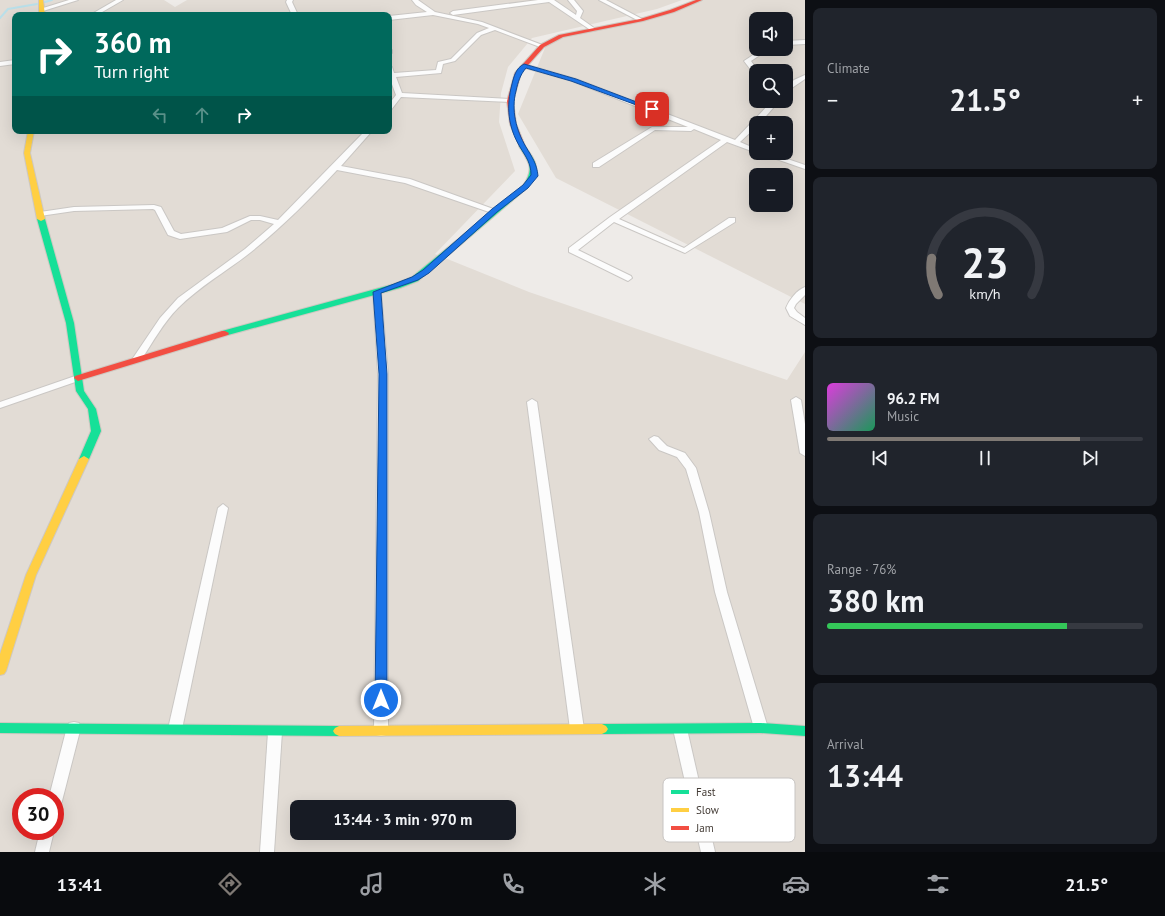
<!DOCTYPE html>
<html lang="en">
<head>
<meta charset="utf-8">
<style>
	:root { --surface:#171b24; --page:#20242c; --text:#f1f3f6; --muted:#9ea1a6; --line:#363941; --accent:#7f7974 }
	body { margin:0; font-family:"PT Sans",sans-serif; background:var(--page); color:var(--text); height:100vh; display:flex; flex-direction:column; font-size:15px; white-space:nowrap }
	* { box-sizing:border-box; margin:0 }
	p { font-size:13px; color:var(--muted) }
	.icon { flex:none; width:22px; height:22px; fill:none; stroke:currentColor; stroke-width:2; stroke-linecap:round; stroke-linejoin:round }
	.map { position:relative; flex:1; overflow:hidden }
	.panel { display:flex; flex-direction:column; gap:8px; padding:8px; background:#0d0f14; width:360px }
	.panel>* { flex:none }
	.guide { position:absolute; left:12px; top:12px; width:380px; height:122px; border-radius:8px; box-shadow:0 4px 16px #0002; background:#00695c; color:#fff; overflow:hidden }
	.fabs { position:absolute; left:749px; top:12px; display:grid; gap:8px }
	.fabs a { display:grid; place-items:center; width:44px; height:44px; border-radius:8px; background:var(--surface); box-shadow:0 4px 16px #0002; font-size:20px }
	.speed { position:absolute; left:12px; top:788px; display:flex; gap:8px; font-size:20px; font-weight:700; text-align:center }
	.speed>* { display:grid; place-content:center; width:52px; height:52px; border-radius:50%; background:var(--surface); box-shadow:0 4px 16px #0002; line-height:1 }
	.speed .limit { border:6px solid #d22; background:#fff; color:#111 }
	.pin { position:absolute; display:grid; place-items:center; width:34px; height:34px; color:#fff; margin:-17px; border-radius:8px; box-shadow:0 2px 6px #0006 }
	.me { position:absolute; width:44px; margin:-22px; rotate:0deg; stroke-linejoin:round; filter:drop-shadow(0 0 3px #0008) }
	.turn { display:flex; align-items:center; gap:14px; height:84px; padding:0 16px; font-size:18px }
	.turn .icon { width:52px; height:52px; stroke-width:2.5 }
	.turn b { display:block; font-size:28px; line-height:34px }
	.lanes { display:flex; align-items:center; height:38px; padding:0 16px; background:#0003; justify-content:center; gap:20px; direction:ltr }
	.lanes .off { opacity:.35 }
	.big { font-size:30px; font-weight:600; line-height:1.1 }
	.panel .widget { flex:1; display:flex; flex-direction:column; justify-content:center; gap:6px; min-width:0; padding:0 14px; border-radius:8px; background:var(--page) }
	.panel .dial { align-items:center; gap:0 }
	.dial svg { height:104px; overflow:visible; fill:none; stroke:var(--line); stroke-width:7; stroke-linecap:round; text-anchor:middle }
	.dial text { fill:var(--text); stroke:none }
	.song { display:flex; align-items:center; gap:12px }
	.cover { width:48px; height:48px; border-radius:6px; background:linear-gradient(135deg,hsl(300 70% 55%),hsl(150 70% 35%)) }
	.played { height:4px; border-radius:2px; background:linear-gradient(90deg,var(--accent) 80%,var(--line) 80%) }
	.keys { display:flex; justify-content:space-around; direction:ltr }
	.heat { display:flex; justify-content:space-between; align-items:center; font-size:22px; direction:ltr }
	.charge { height:6px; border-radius:3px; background:linear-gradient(90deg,#34c759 76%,var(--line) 0) }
	.trip { position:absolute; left:290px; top:800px; width:226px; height:40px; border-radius:8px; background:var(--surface); box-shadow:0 4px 16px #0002; font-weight:600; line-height:40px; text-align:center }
	.tab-bar { display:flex; height:64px; justify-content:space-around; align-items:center; background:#090b0e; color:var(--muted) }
	.tab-bar .icon { width:28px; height:28px }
	.tab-bar .current { color:var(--accent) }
	.tab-bar b { font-size:18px; color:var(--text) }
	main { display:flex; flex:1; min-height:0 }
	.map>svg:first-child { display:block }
	.residential { fill:#e2dcd5; fill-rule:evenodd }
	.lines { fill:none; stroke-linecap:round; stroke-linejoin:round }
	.stream { stroke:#bae0ea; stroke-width:2 }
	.street-casing { stroke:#cac7c4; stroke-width:2 }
	.fast-casing { stroke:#cec8c1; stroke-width:2 }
	.slow-casing { stroke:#cec8c1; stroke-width:2 }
	.jam-casing { stroke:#cec8c1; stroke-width:2 }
	.street { fill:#fcfcfc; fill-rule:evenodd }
	.fast { fill:#16e098; fill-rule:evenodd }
	.slow { fill:#ffcf43; fill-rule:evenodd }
	.jam { fill:#f24e42; fill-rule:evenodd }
	.route { fill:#1a73e8; stroke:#114b97 }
	.key { fill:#fff; stroke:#c7c4c2; stroke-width:1 }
	.key-label { font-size:11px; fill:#433b35 }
</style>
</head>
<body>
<main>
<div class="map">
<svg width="805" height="852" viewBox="0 0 805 852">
	<rect width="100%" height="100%" fill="#eeebe8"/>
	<!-- residential -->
	<g class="residential">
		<path d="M0 0H164L175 7 187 0H682L657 9 532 38 508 67 501 93 499 122 515 171 435 254 529 292 787 380 805 352V852H0ZM15 15H389V131H15ZM21 797H55V831H21ZM297 807H509V833H297Z"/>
		<path d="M699 0H805V304L556 178 518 114 547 43 567 34 668 12ZM756 19H786V49H756ZM756 71H786V101H756ZM756 123H786V153H756ZM756 175H786V205H756Z"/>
	</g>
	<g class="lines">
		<!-- stream -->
		<g class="stream">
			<polyline points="45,2 52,0"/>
			<polyline points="0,18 8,9 37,4"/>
		</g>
		<defs>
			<g id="street">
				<polygon points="69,0 78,0 43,11 40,9"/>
				<polygon points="116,0 123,0 97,15 90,15"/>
				<polygon points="287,0 293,0 292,2 298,15 292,15 286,2"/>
				<polygon points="412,0 418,0 435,12 482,22 545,46 540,47 495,30 481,35 455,61 443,64 441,73 396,77 402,93 510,99 513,101 512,102 401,97 391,110 389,111 389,104 396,95 389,76 389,65 392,67 394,73 436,70 438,62 451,59 477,33 489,28 478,24 433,15 389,20 389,16 427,12 416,5"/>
				<polygon points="538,0 554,0 576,15 577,11 568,0 574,0 583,11 580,18 597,30 592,31 549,2 453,15 450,13 453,11"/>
				<polygon points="599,0 606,0 644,20 639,21"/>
				<polygon points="805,40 805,44 786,45 786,41"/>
				<polygon points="389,48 392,50 392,53 389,55"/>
				<polygon points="762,49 769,49 751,61 758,71 756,71 756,75 754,74 744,61"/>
				<polygon points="15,60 15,64 0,66 0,62"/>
				<polygon points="524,64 576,79 735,140 772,101 779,101 760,123 756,123 756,127 740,142 756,149 757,153 727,142 619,219 684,248 729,218 735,218 735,222 685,253 614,222 578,250 631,276 632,278 628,281 569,252 569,248 610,217 721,140 694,129 691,131 655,130 599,167 593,167 593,163 652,127 688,127 572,81 522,67 522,65"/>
				<polygon points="805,75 805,79 786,92 786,87 794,80"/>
				<path d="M365 131H372L341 166 410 179 499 211 495 213H492L405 183 337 170C310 199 282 227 251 252 227 271 200 286 178 308 163 323 153 342 141 360H135L133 358 160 318 178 298 245 249 274 224 260 220H251L227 232 180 239 168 235 155 210 153 209 74 211 40 216 36 214 40 212 74 207 154 205 161 207 174 231 181 234 222 228 250 216H260L278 220Z"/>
				<polygon points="759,153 770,153 805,165 805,169"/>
				<path d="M805 287V295L796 304 794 308 797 312 805 318V325L790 316 786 308C789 300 797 290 805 287Z"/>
				<polygon points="377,289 381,292 388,374 388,731 386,735 381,736 376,735 374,731 378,374 373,292"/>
				<polygon points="78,375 81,376 83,378 81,380 0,408 0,402"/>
				<polygon points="796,397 801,400 805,424 805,456 800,453 791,400"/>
				<polygon points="532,399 537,402 584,729 582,733 577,734 572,733 570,729 527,402"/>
				<polygon points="654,436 658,437 667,446 685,453 696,468 709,512 727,592 768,728 766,732 761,733 756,732 754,728 715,592 699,512 686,469 677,457 659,450 649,439"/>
				<polygon points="223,504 228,508 182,729 180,733 175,734 170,733 168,729 218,508"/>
				<polygon points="74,722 79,723 81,727 62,801 60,805 55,807 55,797 49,797 67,727 69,723"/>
				<polygon points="680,724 685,725 687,729 715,852 701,852 673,729 675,725"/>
				<polygon points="275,727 280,728 282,732 274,852 260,852 268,732 270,728"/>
				<polygon points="40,831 54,831 49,852 35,852"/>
			</g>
			<g id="fast">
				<path d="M520 145H524C537 163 542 169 527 188L418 281 400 288 228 335H225L221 333 222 331 394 284 412 277 523 186C535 168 529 162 519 146Z"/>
				<polygon points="41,217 45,219 74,323 84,391 96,409 101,431 89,459 84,462 79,459 91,431 88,409 76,391 66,323 37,219"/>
				<polygon points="0,723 339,726 343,728 345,731 343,734 339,736 0,733"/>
				<polygon points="761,723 805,726 805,736 761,733 602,734 598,732 596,729 598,726 602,724"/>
			</g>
			<g id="slow">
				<polygon points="39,0 43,0 45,15 39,15"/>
				<polygon points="28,131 34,131 30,153 45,219 41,221 37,219 24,153"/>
				<polygon points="84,456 89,459 36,575 6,671 4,674 0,675 0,654 26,575 79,459"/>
				<polygon points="602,724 606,726 608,729 606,732 602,734 339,736 335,734 333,731 335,728 339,726"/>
			</g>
			<g id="jam">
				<polygon points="696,0 702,0 674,12 643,21 563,37 544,47 521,73 513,101 516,124 525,146 520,147 510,124 507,101 515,73 540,45 559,35 640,19 670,10"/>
				<polygon points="222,331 225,331 229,333 228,335 81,380 78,381 74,378 75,376"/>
			</g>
		</defs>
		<!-- street casing -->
		<use href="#street" class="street-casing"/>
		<!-- fast casing -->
		<use href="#fast" class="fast-casing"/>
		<!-- slow casing -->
		<use href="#slow" class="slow-casing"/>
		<!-- jam casing -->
		<use href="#jam" class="jam-casing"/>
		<!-- street -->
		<use href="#street" class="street"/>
		<!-- fast -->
		<use href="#fast" class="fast"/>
		<!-- slow -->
		<use href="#slow" class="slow"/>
		<!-- jam -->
		<use href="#jam" class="jam"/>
	</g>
	<!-- route -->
	<path class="route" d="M524 64 576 79 655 109 650 110 571 81 526 68C520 75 518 82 516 91 511 110 516 130 526 147 532 157 537 164 538 176L528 188 497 212 429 273 418 280 381 293 387 374V700L385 703H377L375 700 379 374 373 292 412 277 423 270 492 209 523 185 531 175C531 163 526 157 520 147 508 127 506 107 512 84 514 76 516 68 524 64Z"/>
	<!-- legend -->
	<rect x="663" y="778" width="132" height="64" rx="6" class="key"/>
	<rect x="671" y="790" width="18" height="4" fill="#16e098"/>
	<rect x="671" y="808" width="18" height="4" fill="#ffcf43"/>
	<rect x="671" y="826" width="18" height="4" fill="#f24e42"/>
	<g class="key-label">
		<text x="696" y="796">Fast</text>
		<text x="696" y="814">Slow</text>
		<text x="696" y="832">Jam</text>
	</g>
</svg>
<div class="fabs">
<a><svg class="icon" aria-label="sound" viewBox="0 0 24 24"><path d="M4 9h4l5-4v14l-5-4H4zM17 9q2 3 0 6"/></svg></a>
<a><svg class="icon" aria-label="search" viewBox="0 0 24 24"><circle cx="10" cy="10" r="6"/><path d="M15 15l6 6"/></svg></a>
<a>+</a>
<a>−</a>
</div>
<div class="speed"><div class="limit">30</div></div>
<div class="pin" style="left:652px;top:109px;background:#d93025"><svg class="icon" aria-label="arrive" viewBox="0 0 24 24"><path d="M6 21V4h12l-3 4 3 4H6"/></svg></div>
<svg class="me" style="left:381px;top:700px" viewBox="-20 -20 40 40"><circle r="17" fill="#1a73e8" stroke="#fff" stroke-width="3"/><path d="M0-11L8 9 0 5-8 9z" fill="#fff"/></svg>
<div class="trip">13:44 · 3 min · 970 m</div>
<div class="guide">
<div class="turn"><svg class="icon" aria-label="right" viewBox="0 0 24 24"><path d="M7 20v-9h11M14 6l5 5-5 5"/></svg><div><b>360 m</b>Turn right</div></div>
<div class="lanes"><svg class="icon off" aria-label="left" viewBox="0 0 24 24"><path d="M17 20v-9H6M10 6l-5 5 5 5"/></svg><svg class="icon off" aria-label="ahead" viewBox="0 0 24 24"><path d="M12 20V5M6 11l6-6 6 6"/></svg><svg class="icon" aria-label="right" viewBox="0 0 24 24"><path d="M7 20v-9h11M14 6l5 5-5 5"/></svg></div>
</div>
</div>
<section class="panel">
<div class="widget"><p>Climate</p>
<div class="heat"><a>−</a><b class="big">21.5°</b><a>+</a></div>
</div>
<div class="widget dial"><svg viewBox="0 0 100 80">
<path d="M14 69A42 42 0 1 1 86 69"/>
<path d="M14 69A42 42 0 0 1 9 41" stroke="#7f7974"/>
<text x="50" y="56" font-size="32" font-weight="700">23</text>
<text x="50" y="72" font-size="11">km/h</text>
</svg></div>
<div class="widget">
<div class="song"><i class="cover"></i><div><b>96.2 FM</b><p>Music</p></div></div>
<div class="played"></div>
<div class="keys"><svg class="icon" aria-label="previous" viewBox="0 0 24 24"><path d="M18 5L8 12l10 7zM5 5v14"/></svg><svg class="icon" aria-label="pause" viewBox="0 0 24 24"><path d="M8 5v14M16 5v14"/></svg><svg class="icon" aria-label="next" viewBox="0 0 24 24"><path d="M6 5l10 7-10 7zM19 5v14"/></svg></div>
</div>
<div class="widget"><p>Range · 76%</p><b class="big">380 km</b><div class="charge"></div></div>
<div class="widget"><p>Arrival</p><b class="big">13:44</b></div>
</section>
</main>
<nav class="tab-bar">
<b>13:41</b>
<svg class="icon current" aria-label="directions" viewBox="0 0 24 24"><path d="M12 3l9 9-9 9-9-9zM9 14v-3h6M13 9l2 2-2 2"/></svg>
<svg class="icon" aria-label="music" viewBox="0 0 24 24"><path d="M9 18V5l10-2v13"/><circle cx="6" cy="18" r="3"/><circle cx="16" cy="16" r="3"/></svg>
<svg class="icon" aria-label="phone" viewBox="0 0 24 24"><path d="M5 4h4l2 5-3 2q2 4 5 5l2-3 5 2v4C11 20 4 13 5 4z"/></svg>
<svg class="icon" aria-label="climate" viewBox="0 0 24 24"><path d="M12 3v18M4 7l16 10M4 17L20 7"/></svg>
<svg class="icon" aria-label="car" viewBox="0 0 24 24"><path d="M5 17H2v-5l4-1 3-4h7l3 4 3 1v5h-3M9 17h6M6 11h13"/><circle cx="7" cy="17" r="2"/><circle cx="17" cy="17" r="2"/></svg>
<svg class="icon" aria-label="filters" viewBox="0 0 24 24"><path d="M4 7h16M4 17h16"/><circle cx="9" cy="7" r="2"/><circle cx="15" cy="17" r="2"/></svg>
<b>21.5°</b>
</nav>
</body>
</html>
